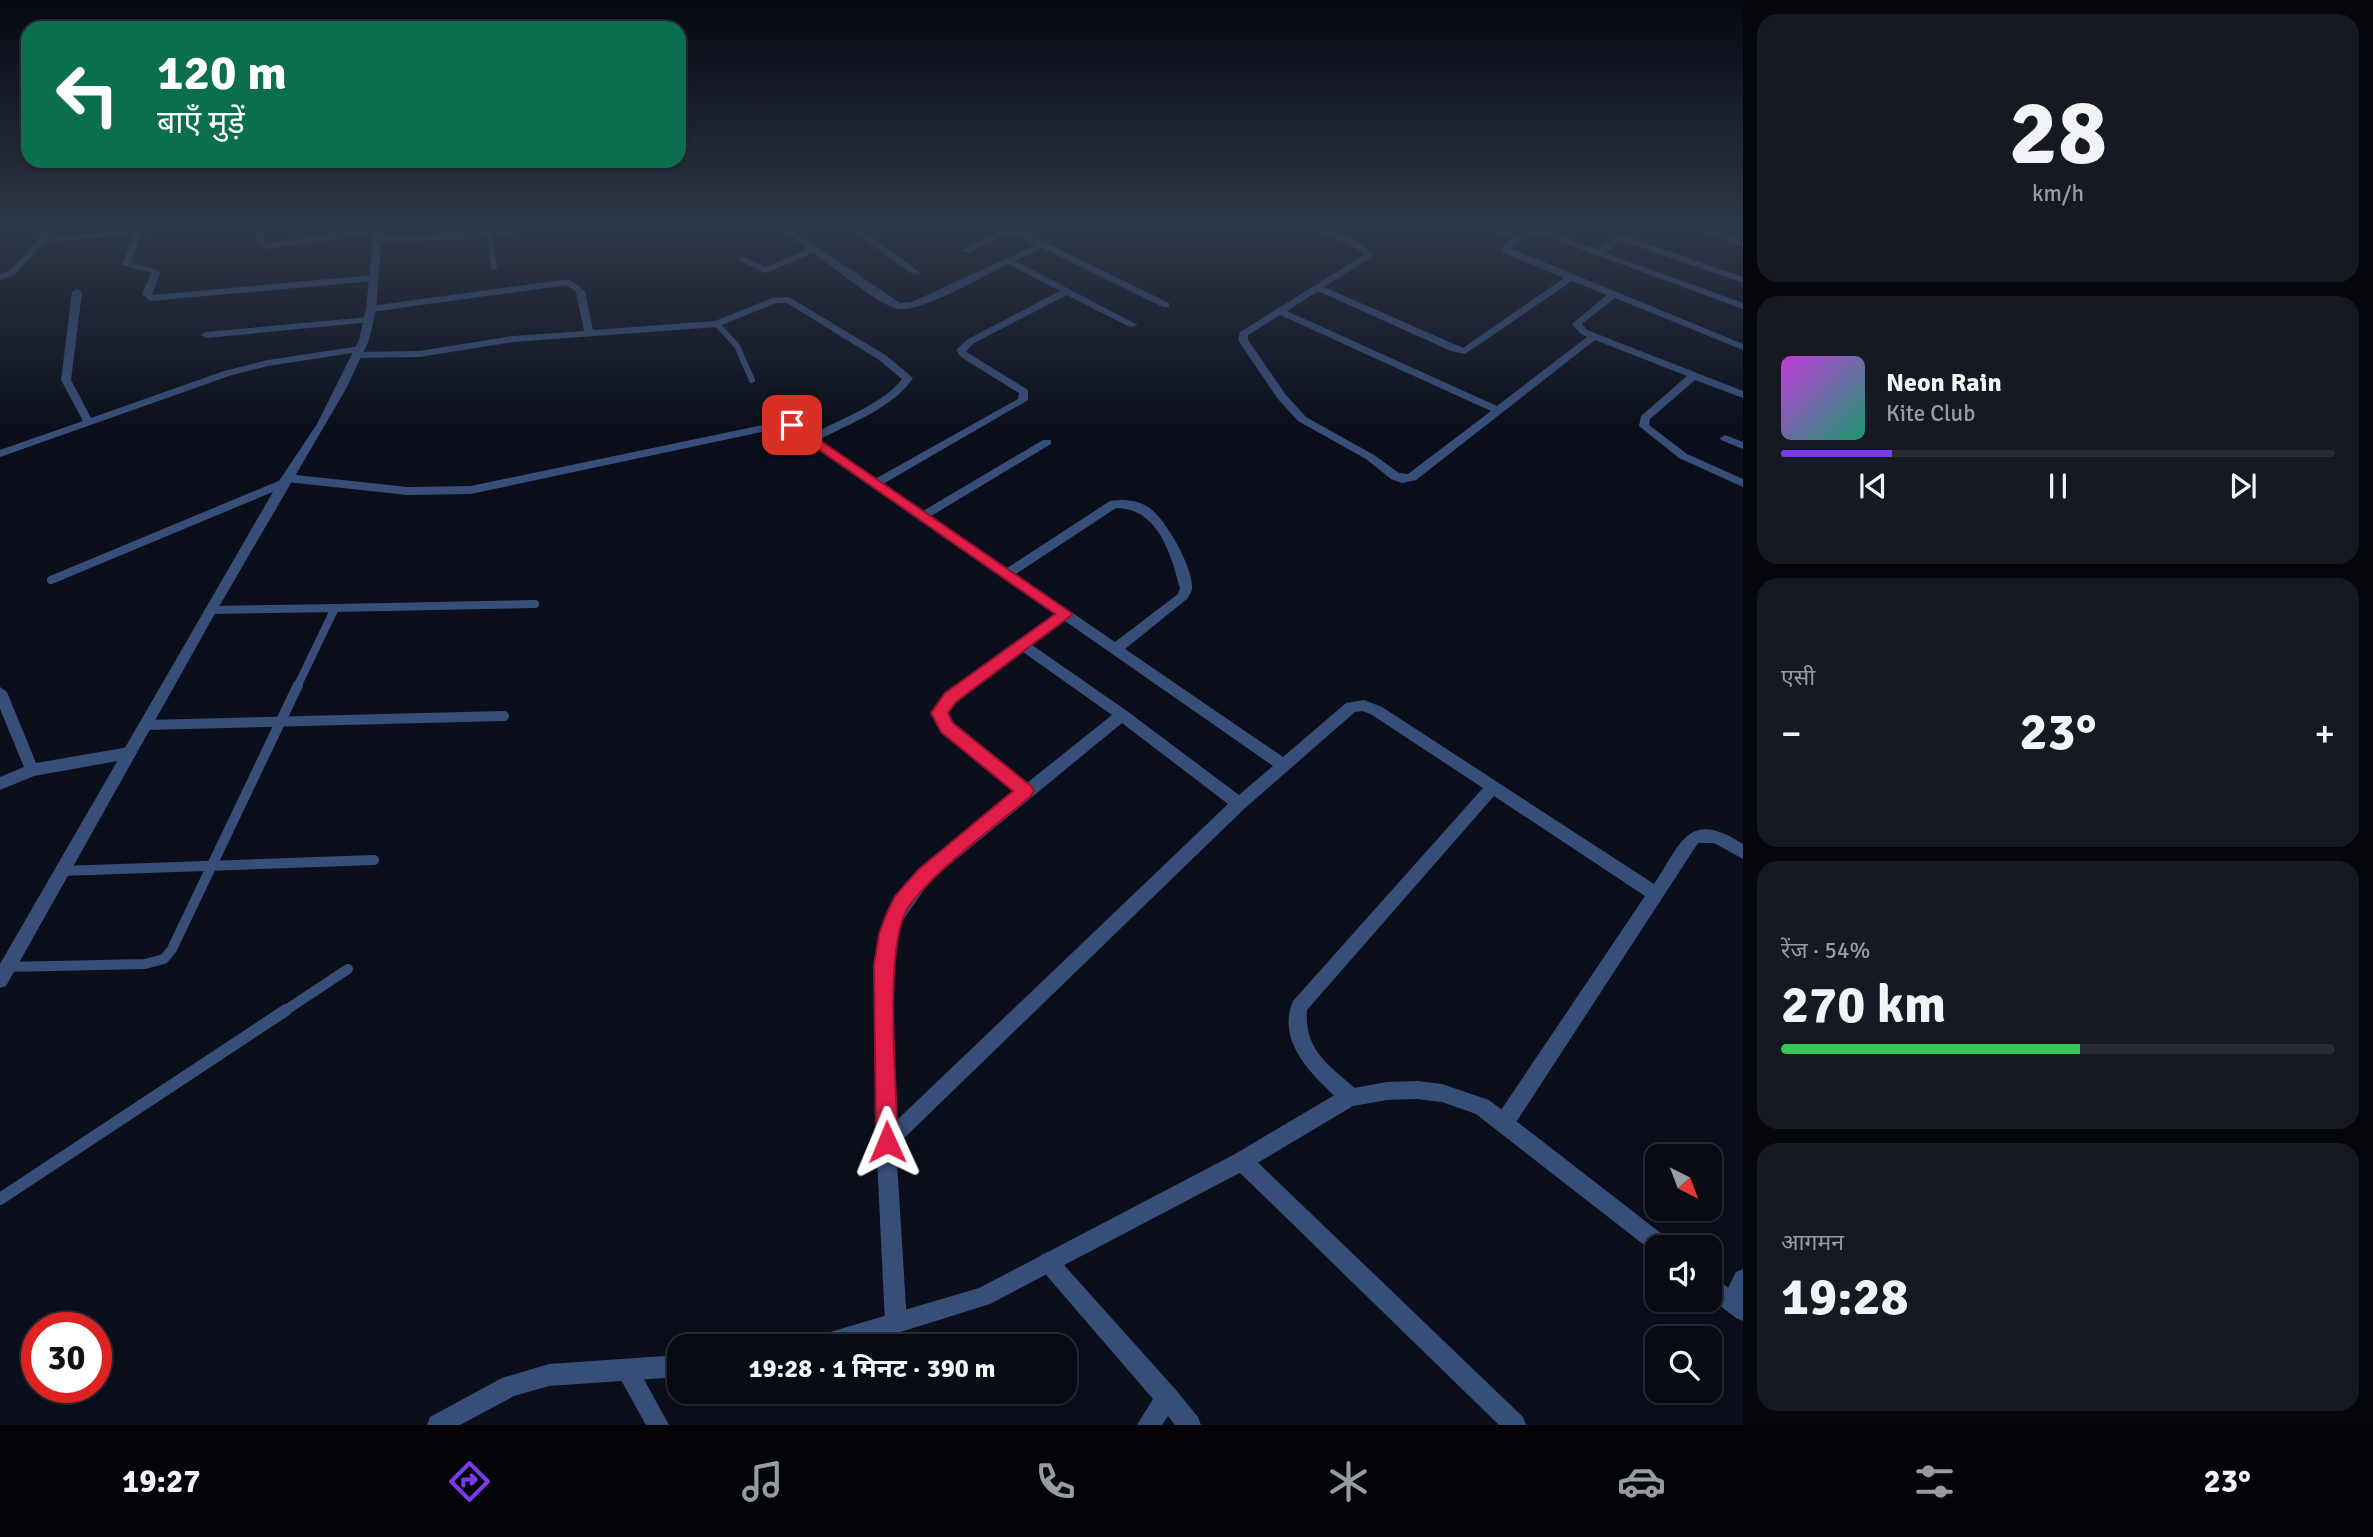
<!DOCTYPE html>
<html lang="hi">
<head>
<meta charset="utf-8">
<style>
	:root { --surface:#080b14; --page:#161922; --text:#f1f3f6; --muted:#989ba0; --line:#292b34; --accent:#7c3aed }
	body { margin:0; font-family:Signika,"Noto Sans Devanagari",sans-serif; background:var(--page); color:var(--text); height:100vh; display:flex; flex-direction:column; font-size:26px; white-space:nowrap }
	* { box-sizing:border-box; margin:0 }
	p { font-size:23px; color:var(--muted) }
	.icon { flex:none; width:38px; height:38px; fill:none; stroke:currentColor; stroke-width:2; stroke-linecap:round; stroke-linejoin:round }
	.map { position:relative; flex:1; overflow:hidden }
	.details { display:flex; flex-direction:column; gap:14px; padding:14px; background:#04060b; width:630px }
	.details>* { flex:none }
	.hud { position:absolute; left:21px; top:21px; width:665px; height:147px; border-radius:21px; box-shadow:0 2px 5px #0004,0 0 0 2px var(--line); background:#0b6e4f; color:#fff; overflow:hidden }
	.needle { width:46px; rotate:138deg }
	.buttons { position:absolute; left:1645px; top:1144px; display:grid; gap:14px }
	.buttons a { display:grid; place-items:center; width:77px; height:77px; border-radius:14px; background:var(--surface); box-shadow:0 2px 5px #0004,0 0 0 2px var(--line); font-size:35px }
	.speed { position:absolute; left:21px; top:1312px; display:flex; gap:14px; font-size:35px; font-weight:700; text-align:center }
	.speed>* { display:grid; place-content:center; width:91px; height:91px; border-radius:50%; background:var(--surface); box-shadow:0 2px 5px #0004,0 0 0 2px var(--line); line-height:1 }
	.speed .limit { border:10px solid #d22; background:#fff; color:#111 }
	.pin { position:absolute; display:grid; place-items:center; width:60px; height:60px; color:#fff; margin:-30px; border-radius:14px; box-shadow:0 4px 10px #0006 }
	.me { position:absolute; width:77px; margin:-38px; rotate:359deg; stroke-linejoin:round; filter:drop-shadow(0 0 5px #0008) }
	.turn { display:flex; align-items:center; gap:24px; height:147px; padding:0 21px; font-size:32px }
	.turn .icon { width:91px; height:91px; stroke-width:2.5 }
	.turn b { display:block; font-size:49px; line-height:60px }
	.big { font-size:52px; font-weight:700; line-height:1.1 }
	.details .tile { flex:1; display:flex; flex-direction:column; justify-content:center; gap:10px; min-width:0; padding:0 24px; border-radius:21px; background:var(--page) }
	.details .dial { align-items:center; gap:0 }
	.dial b { font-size:91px; line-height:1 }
	.song { display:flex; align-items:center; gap:21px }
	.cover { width:84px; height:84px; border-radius:10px; background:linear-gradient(135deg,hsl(290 70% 55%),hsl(160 70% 35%)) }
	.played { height:7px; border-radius:4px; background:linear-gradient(90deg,var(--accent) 20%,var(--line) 20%) }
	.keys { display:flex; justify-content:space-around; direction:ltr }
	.heat { display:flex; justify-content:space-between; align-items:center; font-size:38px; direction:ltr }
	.charge { height:10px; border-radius:5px; background:linear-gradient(90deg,#34c759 54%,var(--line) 0) }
	.trip { position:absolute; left:667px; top:1334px; width:410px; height:70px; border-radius:21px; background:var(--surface); box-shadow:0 2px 5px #0004,0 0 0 2px var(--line); font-weight:700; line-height:70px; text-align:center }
	.dock { display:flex; height:112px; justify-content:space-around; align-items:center; background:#030408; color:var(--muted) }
	.dock .icon { width:49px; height:49px }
	.dock .on { color:var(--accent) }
	.dock b { font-size:32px; color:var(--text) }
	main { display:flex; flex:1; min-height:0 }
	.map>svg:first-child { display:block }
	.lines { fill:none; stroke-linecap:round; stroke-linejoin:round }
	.service-far3 { stroke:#374e79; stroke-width:6 }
	.service-far2 { stroke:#374e79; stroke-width:8 }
	.service-far1 { stroke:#374e79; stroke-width:10 }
	.service { stroke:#374e79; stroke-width:12 }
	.minor { fill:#374e79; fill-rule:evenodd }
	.tertiary { fill:#374e79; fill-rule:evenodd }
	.route { fill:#e11d48; stroke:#92132f; stroke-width:2 }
</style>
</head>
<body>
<main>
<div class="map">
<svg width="1743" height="1425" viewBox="0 0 1743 1425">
	<rect width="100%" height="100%" fill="#0b0f1b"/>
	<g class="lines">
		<!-- service-far3 -->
		<g class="service-far3">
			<polyline points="489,234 494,267"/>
			<polyline points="0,277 13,272 41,241"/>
			<polyline points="717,324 737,346 752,380"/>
		</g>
		<!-- service-far2 -->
		<g class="service-far2">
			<polyline points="51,580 284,483"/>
			<polyline points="335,608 535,604"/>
			<polyline points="211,610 335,608 297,687"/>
		</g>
		<!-- service-far1 -->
		<g class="service-far1">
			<polyline points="146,725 504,716"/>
			<polyline points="61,871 374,860"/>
			<polyline points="7,967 145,964 164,959 172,949 298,685"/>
			<polyline points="283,1012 348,969"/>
		</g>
		<!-- service -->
		<polyline class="service" points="0,1199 286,1010"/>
		<!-- minor -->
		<g class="minor">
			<polygon points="45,229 54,229 48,238 134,229 168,229 141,234 131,263 161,271 152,295 374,275 379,278 374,281 150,301 142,294 152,273 122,265 132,235 38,243 37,241"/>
			<polygon points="256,229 264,229 264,243 267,243 363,229 381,230 377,233 267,249 256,244"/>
			<polygon points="510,229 542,229 471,239 376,242 372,239 376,236 471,233"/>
			<path d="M781 229H791L900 303 912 302 1036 245 1010 232 969 253 962 251 1003 229H1018L1169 303V307H1163L1042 248 1015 261 1138 325 1130 327 1067 295 974 343 966 351 968 353 1028 390V400L883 484 923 511 1043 440H1051V444L931 516 1007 568 1110 501C1123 499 1137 500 1148 507 1165 517 1194 569 1192 589 1192 591 1188 597 1187 599L1125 649 1283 757 1346 703 1364 700 1382 707 1654 884C1682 842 1688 809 1743 844V859L1714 843H1698L1511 1130 1504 1132 1497 1130 1495 1123 1497 1116 1645 896 1494 796 1307 1010C1304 1051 1330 1066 1357 1090L1359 1097 1357 1104 1350 1106 1343 1104C1316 1078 1275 1044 1293 1001L1483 788 1372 715 1363 711 1355 712 1244 809 896 1146 907 1323 903 1330 896 1334 889 1330 885 1323 877 1158 876 965C889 876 952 844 1016 792L942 731 932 713 945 693 1056 615 785 427 471 494 407 495 287 482 281 478 287 474 407 487 471 486 787 420 811 435C838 420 885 403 902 379L879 360 787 303H776L717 327 513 342 419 357 356 358 353 357 352 353 268 366 232 375 0 457V450L83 421 61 380 72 292 77 289 82 292 71 380 91 418 224 371 268 360 360 346 365 349 360 352 419 351 513 336 584 331 576 292 567 285 371 312 366 309 371 306 569 279 585 291 593 330 715 321 772 298 789 297 887 356 913 378C893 408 850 423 819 440L875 479 1018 399 1019 393 961 357 956 350 968 339 1060 291 1008 264C985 275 922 312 899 309 881 307 831 265 813 253L766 273 739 261 738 259 742 256 766 267 808 249ZM1116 508C1158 508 1171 554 1180 588L1178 594 1115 642 1016 574ZM1065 621 1273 766 1239 795 1127 711 1032 645ZM1023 652 1112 715 1027 783 952 723 946 713 955 701ZM1122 723 1228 804 896 1121 892 965 894 950 903 920 931 880Z"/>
			<polygon points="850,229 860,229 921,273 914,275"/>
			<path d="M1313 229C1332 229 1362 240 1373 256L1324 287 1463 348 1564 278 1503 253 1502 247 1511 239 1489 229H1502L1517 236 1526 229H1542L1598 250 1614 237 1623 235 1743 277V283L1622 241 1605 253 1743 303V309L1534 232 1510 248 1743 344V350L1615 298 1582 324 1587 330 1743 391V398L1695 380 1650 419 1649 425 1687 454 1743 479V487L1679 458 1639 426 1641 416 1687 376 1595 340 1416 480 1402 483 1391 479 1366 459 1298 421 1278 399 1238 340 1240 332 1364 255 1361 251ZM1572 281 1607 295 1572 324 1581 334 1587 337 1497 406 1287 311 1318 291 1451 351 1465 354ZM1280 315 1491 411 1408 474 1399 473 1374 455 1306 417 1286 395 1248 340V335Z"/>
			<polygon points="1694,229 1708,229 1743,241 1743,247"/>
			<polygon points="369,317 372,318 372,322 206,338 201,335 206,332"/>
			<polygon points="1725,435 1743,442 1743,449 1721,440 1720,438"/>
			<polygon points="0,687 7,692 36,763 129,747 134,749 136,753 134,757 129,759 34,776 0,790 0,777 24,767 0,709"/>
			<polygon points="1242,1151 1249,1154 1523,1417 1526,1425 1499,1425 1235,1168 1232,1161 1235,1154"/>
			<polygon points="1048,1252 1055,1255 1176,1390 1198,1417 1201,1425 1175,1425 1168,1416 1162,1425 1137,1425 1153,1399 1041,1269 1038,1262 1041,1255"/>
			<polygon points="1743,1269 1743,1300 1738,1309 1731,1312 1724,1309 1721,1302 1736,1272"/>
			<polygon points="627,1360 635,1363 669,1425 646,1425 616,1371 619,1363"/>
		</g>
		<!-- tertiary -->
		<g class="tertiary">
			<polygon points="374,229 382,229 376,309 369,340 347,387 217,610 6,986 0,988 0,964 281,478 317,424 359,340 366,309"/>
			<polygon points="1417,1081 1442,1084 1489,1100 1671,1241 1674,1248 1657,1248 1657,1255 1476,1114 1442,1102 1417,1099 1387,1100 1353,1106 1249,1168 990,1304 856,1346 809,1346 812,1338 820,1335 979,1288 1235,1154 1343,1090 1387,1082"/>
			<polygon points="1710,1275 1743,1298 1743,1321 1736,1318 1710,1298"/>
			<polygon points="679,1355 679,1377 549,1386 514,1396 460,1425 427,1425 430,1417 502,1378 549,1364"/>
		</g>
	</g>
	<!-- sky -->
	<linearGradient id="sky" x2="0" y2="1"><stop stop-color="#06080f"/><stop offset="0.53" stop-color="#2e374a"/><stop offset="1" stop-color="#2e374a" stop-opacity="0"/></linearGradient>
	<rect width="1743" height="429" fill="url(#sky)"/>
	<!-- route -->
	<path class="route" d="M792 421 1073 614 956 702 948 713 953 723 1031 786 1034 791 1031 796C995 827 934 870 908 908 883 945 897 1092 898 1142L895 1150 887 1153 879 1150 876 1142 874 965 879 934 886 915 895 896 919 869 1013 791 941 732 931 713 945 693 1055 614 788 428 786 425Z"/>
</svg>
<div class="buttons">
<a><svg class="needle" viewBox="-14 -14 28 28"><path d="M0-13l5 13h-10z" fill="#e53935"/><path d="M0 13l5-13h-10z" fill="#989ba0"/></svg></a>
<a><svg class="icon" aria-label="sound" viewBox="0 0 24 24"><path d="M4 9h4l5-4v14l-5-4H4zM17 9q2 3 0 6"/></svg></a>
<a><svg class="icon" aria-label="search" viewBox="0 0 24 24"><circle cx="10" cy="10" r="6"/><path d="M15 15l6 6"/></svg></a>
</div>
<div class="speed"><div class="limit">30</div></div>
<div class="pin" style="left:792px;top:425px;background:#d93025"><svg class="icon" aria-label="arrive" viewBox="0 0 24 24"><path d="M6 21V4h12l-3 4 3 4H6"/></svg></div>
<svg class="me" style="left:887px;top:1142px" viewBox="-20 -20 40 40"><path d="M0-17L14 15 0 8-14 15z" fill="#e11d48" stroke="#fff" stroke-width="4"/></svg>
<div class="trip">19:28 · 1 मिनट · 390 m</div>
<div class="hud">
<div class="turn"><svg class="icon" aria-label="left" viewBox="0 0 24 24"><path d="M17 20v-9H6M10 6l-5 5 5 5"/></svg><div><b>120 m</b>बाएँ मुड़ें</div></div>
</div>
</div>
<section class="details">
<div class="tile dial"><b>28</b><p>km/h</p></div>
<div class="tile">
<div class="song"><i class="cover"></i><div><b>Neon Rain</b><p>Kite Club</p></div></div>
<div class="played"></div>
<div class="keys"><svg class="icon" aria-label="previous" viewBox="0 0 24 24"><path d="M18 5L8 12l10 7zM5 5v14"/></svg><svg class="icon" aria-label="pause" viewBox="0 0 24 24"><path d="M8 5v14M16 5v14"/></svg><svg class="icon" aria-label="next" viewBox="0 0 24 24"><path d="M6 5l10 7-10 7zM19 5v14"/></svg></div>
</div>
<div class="tile"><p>एसी</p>
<div class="heat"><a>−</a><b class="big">23°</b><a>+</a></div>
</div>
<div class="tile"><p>रेंज · 54%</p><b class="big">270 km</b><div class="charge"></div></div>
<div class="tile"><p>आगमन</p><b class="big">19:28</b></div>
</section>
</main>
<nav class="dock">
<b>19:27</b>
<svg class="icon on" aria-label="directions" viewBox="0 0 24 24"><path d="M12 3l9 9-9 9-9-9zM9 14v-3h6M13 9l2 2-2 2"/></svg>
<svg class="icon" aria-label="music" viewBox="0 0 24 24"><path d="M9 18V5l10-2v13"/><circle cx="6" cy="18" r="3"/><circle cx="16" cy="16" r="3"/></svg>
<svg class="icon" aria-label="phone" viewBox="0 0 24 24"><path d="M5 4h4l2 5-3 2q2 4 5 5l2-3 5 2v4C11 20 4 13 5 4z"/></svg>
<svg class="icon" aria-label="climate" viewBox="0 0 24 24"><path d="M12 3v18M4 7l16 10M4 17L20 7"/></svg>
<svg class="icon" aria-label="car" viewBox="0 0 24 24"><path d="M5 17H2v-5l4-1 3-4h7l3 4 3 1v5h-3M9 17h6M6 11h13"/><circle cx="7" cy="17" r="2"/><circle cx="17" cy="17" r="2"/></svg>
<svg class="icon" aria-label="filters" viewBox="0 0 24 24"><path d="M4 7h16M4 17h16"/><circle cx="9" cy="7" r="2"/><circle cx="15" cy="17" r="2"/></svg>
<b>23°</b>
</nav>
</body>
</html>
